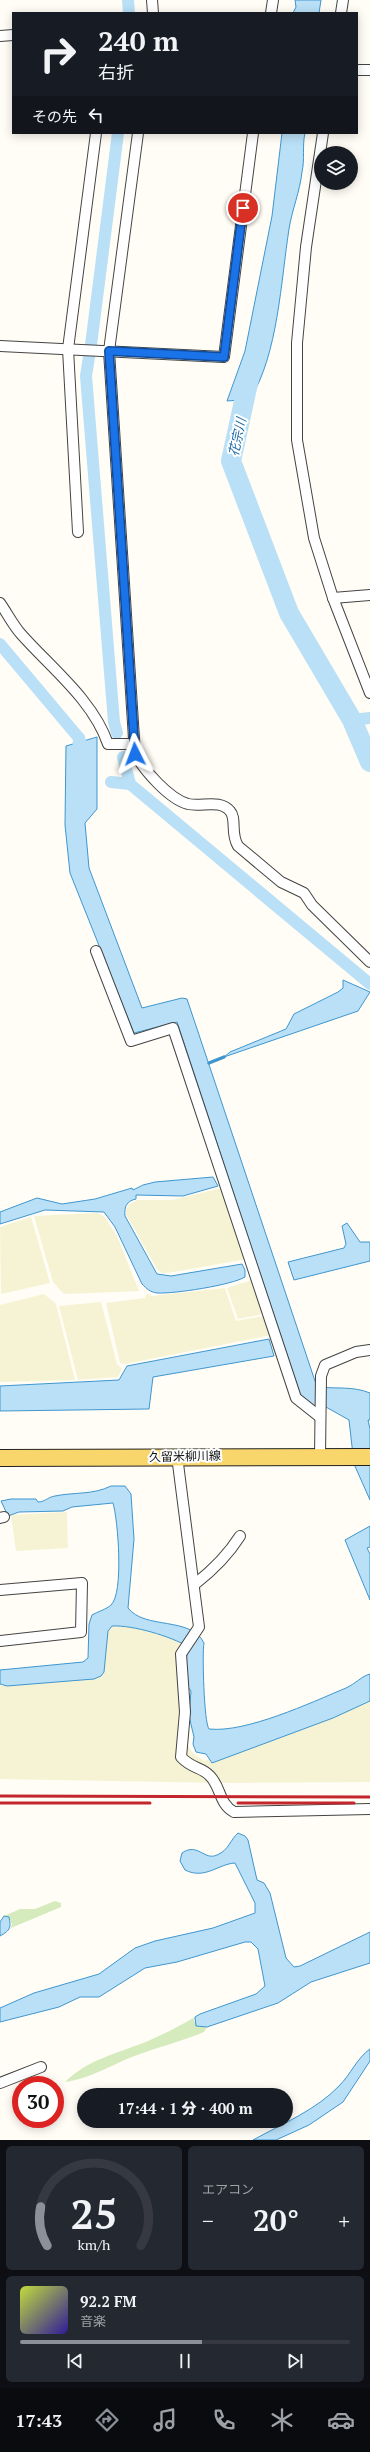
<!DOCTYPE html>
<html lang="ja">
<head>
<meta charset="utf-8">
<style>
	:root { --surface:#171b24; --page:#242831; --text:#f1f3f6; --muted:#9ea1a6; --line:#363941; --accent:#8c9099 }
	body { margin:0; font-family:"PT Serif","Noto Sans JP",serif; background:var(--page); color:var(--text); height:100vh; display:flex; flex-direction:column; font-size:15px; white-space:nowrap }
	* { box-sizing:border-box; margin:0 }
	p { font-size:13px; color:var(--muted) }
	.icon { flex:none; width:22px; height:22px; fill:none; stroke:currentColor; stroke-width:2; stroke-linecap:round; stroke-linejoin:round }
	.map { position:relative; height:2140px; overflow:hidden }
	.sheet { display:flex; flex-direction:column; gap:6px; padding:6px; background:#0d0f14; flex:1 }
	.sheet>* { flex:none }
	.guide { position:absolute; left:12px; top:12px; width:346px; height:122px; border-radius:0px; box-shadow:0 2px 10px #0003; background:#171b24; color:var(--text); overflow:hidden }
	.fabs { position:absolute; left:314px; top:146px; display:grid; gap:8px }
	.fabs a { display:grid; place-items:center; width:44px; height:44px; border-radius:50%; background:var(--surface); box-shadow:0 2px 10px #0003; font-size:20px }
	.speed { position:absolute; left:12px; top:2076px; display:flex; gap:8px; font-size:20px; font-weight:700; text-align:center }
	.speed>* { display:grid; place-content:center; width:52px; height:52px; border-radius:50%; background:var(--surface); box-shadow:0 2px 10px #0003; line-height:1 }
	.speed .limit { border:6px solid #d22; background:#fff; color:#111 }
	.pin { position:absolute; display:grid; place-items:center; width:34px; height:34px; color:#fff; margin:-17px; border:2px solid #fff; border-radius:50%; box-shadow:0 1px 4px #0007 }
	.me { position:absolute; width:44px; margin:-22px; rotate:357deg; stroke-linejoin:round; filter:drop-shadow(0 0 3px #0008) }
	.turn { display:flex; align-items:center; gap:14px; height:84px; padding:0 20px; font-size:18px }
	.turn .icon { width:52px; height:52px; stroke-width:2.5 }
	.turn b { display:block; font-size:28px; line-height:34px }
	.then { display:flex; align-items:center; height:38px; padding:0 20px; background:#0003; gap:8px; font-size:15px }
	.big { font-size:30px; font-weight:800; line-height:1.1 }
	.sheet .tile { flex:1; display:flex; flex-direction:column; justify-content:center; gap:6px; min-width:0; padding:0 14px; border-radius:6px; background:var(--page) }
	.sheet .dial { align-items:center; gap:0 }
	.dial svg { height:104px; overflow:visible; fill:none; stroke:var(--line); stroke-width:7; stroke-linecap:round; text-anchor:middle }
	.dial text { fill:var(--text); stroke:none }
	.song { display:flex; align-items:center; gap:12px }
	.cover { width:48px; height:48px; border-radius:6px; background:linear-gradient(135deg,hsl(70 70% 55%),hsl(250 70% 35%)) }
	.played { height:4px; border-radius:2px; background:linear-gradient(90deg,var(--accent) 55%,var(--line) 55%) }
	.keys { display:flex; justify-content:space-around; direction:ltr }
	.heat { display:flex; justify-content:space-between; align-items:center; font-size:22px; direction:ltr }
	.sheet .tiles { flex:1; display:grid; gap:6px; grid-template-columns:1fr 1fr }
	.tile:last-child { grid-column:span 2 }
	.trip { position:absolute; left:77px; top:2088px; width:216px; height:40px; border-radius:20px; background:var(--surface); box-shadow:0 2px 10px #0003; font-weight:800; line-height:40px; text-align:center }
	.dock { display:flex; height:64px; justify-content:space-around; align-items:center; background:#090b0e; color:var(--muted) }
	.dock .icon { width:28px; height:28px }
	.dock .active { color:var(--accent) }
	.dock b { font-size:18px; color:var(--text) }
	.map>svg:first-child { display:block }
	.farmland { fill:#f6f3d4 }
	.green { fill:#d5ebbd }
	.water { fill:#b9e0f7; stroke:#3f96cf }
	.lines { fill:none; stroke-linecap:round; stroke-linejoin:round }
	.stream { stroke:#3f96cf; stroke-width:3.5 }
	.canal { stroke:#b9e0f7; stroke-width:12 }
	.river { stroke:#b9e0f7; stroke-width:20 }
	.street-casing { stroke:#444; stroke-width:12 }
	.primary-casing { stroke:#222; stroke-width:18 }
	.street { stroke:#fff; stroke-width:10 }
	.primary { stroke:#f9d66b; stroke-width:16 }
	.rail { stroke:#c4262e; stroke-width:3 }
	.route-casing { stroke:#114b97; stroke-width:10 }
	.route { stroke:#1a73e8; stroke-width:7 }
	.labels { text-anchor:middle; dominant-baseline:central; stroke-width:4; stroke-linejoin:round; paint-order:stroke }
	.street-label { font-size:12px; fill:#111; stroke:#fff }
	.water-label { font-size:13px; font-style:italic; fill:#1768a6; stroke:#fff }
</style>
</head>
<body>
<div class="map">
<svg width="370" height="2140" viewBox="0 0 370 2140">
	<rect width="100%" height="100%" fill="#fffdf5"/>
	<!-- farmland -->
	<g class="farmland">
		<polygon points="222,1188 247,1259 174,1272 162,1273 157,1269 126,1214 126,1209 129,1205 137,1200 172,1200"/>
		<polygon points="97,1213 104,1216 117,1236 139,1291 64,1294 53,1282 34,1216"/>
		<polygon points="31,1217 50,1283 1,1294 0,1227"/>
		<polygon points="252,1280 263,1314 238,1319 227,1288"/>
		<polygon points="225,1288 236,1321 263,1316 271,1335 125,1364 120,1363 106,1303 145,1298 147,1294 152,1296"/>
		<polygon points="44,1294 56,1304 75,1380 0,1382 0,1305"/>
		<polygon points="101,1302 117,1364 122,1369 118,1377 78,1380 59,1306"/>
		<polygon points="67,1512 68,1548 16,1551 11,1515"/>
		<polygon points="118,1621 173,1639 183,1645 184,1731 187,1744 193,1753 204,1761 370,1702 370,1782 224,1783 0,1779 0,1686 88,1679 98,1675 106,1653 105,1624"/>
	</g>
	<!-- green -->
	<g class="green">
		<polygon points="55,1901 61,1903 61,1907 11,1928 12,1924 8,1916 4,1916 20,1909 35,1909"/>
		<path d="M195 2017 194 2021 199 2027H207L204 2032C183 2041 161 2046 140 2054 114 2063 93 2078 65 2082 88 2059 119 2053 148 2041 164 2034 180 2026 195 2017Z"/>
	</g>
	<!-- water -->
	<g class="water">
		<polygon points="295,0 321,0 319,13 293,13 296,7"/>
		<path d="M282 133H305C302 146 305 159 302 172 300 191 292 210 289 229 281 280 278 355 250 399L227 401 245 351 272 216Z"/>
		<path d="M97 737V809L85 823 89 868 142 1008 182 998 187 999 315 1381 319 1387C337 1389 353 1386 370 1393V1420H368L370 1429V1500L354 1464 349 1420 326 1407H316L301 1397 177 1022 134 1033 70 873 65 825 66 746Z"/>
		<polygon points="343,980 370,992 358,1011 224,1057 230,1052 286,1029 294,1014 338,992 343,988"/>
		<path d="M213 1177 218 1186 183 1196 136 1195V1199C127 1201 124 1206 125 1216L157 1274 171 1276 242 1264 245 1270V1277C232 1285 174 1294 157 1293 150 1292 147 1289 142 1284L115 1227 104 1212 45 1210 0 1224V1212L37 1198 62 1204 95 1199 132 1188 133 1190 143 1185 155 1182Z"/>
		<polygon points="347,1223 360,1242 370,1242 370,1261 294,1280 288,1262 344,1248 346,1244 342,1226"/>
		<polygon points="269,1339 274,1356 153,1377 149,1409 0,1411 0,1386 119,1380 127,1366"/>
		<path d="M111 1486H125L131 1494 134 1539 128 1608C145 1630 191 1616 204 1643 202 1653 204 1723 209 1729 246 1733 310 1703 346 1688 355 1684 362 1676 370 1674V1701L333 1718 212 1763 206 1754 196 1752 193 1744 194 1737 189 1716 191 1691 186 1684V1659L189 1647C170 1636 133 1625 112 1626L108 1631 104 1672 101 1676 94 1679 7 1686 0 1684V1670L83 1662 88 1658 89 1624 92 1615C97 1612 107 1609 111 1605 124 1593 118 1520 113 1503L72 1507 63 1511 19 1512 8 1516 1 1501 11 1499H36L38 1502C45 1502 48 1497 55 1496 74 1492 93 1495 111 1486Z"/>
		<polygon points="370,1526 370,1547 367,1548 370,1554 370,1600 345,1540"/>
		<path d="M238 1833 245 1836 248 1840 257 1880 264 1883 270 1893 286 1958 294 1967 300 1966 370 1932V1963L311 1982 278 2003 207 2027 196 2026 195 2017 200 2014 256 1994 265 1986 258 1949 251 1942H245L177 1962 145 1968 99 1997H80L59 2007 0 2022V2008L34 1993 99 1974 135 1948 155 1941 213 1928 255 1913V1903L235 1863C218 1864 205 1880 185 1870L180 1861 182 1853C198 1842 204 1861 217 1855 229 1850 230 1840 238 1833Z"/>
		<path d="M4 1916 9 1917C11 1927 11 1930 0 1936V1922Z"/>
		<path d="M370 2049V2061L343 2102 309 2125 276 2140H253C282 2124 316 2110 339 2086 351 2074 357 2058 370 2049Z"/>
	</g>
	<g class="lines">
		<!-- stream -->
		<polyline class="stream" points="209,1063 224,1057"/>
		<!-- canal -->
		<g class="canal">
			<polyline points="128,0 129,13"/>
			<polyline points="91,345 118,133"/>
			<polyline points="89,357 86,376 114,722 117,733"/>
			<polyline points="0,644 79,738 81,745"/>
			<polyline points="352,720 370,718"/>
			<polyline points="123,757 130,784"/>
			<polyline points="78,759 79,738"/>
			<polyline points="111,782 130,784 370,984"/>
		</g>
		<!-- river -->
		<polyline class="river" points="250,374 231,461 289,613 352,720 370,762"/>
		<defs>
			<g id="street">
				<polyline points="152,0 153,13"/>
				<polyline points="271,13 273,0"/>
				<polyline points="341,13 343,0"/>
				<polyline points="0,36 13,35"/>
				<polyline points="357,70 370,70"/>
				<path d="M138 133 109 351 135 754C144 770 169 799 188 804 202 807 220 799 230 811 237 819 230 833 238 846L281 882 304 893 312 905 370 962"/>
				<polyline points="323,133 306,247 297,343 297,440 314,538 333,598 370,693"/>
				<polyline points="0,346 224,357 253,133"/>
				<polyline points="78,532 68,349 96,133"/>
				<polyline points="333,598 370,595"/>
				<path d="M0 603C7 613 13 625 21 634 51 668 93 700 108 744H134"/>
				<polyline points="96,951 131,1041 173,1028 296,1398 320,1417"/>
				<path d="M177 1456 199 1627 181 1654 185 1712 181 1757C192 1769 202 1767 210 1776 221 1787 219 1804 234 1812L370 1809"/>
				<polyline points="320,1456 321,1376 325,1365 356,1352 370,1350"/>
				<polyline points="0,1518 4,1517"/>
				<path d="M195 1584C213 1570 228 1555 240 1536"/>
				<polyline points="0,1590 82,1583 81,1632 0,1641"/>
				<polyline points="0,2083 41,2067"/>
			</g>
			<polyline id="primary" points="0,1458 370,1457"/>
		</defs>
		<!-- street casing -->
		<use href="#street" class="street-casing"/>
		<!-- primary casing -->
		<use href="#primary" class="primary-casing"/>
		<!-- street -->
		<use href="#street" class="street"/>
		<!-- primary -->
		<use href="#primary" class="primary"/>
		<!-- rail -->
		<g class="rail">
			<polyline points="0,1796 370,1797"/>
			<polyline points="0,1803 150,1803"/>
			<polyline points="238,1803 354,1803"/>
		</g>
	</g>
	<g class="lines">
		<defs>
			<polyline id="route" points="135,754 109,351 224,357 243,208"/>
		</defs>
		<!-- route casing -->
		<use href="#route" class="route-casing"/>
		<!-- route -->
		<use href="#route" class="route"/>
	</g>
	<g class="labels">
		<!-- street labels -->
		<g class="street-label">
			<text transform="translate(185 1456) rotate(-1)">久留米柳川線</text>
		</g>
		<!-- water labels -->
		<g class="water-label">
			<text transform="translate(237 437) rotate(-78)">花宗川</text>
		</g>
	</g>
</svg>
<div class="fabs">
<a><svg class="icon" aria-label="layers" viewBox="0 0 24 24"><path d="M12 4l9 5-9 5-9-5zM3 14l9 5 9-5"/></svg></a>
</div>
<div class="speed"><div class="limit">30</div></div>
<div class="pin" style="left:243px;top:208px;background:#d93025"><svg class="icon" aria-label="arrive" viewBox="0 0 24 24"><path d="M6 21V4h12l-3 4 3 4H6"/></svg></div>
<svg class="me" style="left:135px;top:754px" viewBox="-20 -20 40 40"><path d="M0-17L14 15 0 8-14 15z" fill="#1a73e8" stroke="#fff" stroke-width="4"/></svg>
<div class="trip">17:44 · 1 分 · 400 m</div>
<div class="guide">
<div class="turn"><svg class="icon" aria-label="right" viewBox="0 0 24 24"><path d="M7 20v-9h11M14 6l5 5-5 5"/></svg><div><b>240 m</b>右折</div></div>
<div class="then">その先<svg class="icon" aria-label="left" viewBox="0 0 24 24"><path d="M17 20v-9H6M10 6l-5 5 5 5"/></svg></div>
</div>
</div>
<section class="sheet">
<div class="tiles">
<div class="tile dial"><svg viewBox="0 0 100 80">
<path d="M14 69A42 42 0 1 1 86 69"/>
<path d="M14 69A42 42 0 0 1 9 39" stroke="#8c9099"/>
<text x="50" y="56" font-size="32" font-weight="700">25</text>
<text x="50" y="72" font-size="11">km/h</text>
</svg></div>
<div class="tile"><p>エアコン</p>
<div class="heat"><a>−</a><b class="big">20°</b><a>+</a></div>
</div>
<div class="tile">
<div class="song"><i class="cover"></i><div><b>92.2 FM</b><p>音楽</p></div></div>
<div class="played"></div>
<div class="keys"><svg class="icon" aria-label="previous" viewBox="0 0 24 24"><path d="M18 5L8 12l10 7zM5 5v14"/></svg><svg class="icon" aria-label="pause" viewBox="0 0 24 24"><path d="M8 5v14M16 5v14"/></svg><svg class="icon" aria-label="next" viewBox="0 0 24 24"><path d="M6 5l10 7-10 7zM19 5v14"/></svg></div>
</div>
</div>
</section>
<nav class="dock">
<b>17:43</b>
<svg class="icon active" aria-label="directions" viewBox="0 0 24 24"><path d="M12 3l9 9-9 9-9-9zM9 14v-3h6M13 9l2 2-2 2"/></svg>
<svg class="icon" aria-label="music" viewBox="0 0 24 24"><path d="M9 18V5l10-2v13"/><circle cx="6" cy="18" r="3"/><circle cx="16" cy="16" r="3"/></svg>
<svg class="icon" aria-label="phone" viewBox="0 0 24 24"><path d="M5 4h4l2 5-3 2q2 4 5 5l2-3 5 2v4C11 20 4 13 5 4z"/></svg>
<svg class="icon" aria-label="climate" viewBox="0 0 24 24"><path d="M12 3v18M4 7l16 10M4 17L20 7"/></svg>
<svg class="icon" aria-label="car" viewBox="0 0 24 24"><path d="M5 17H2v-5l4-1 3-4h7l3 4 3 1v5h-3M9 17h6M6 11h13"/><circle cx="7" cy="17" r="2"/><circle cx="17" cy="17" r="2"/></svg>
</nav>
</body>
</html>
